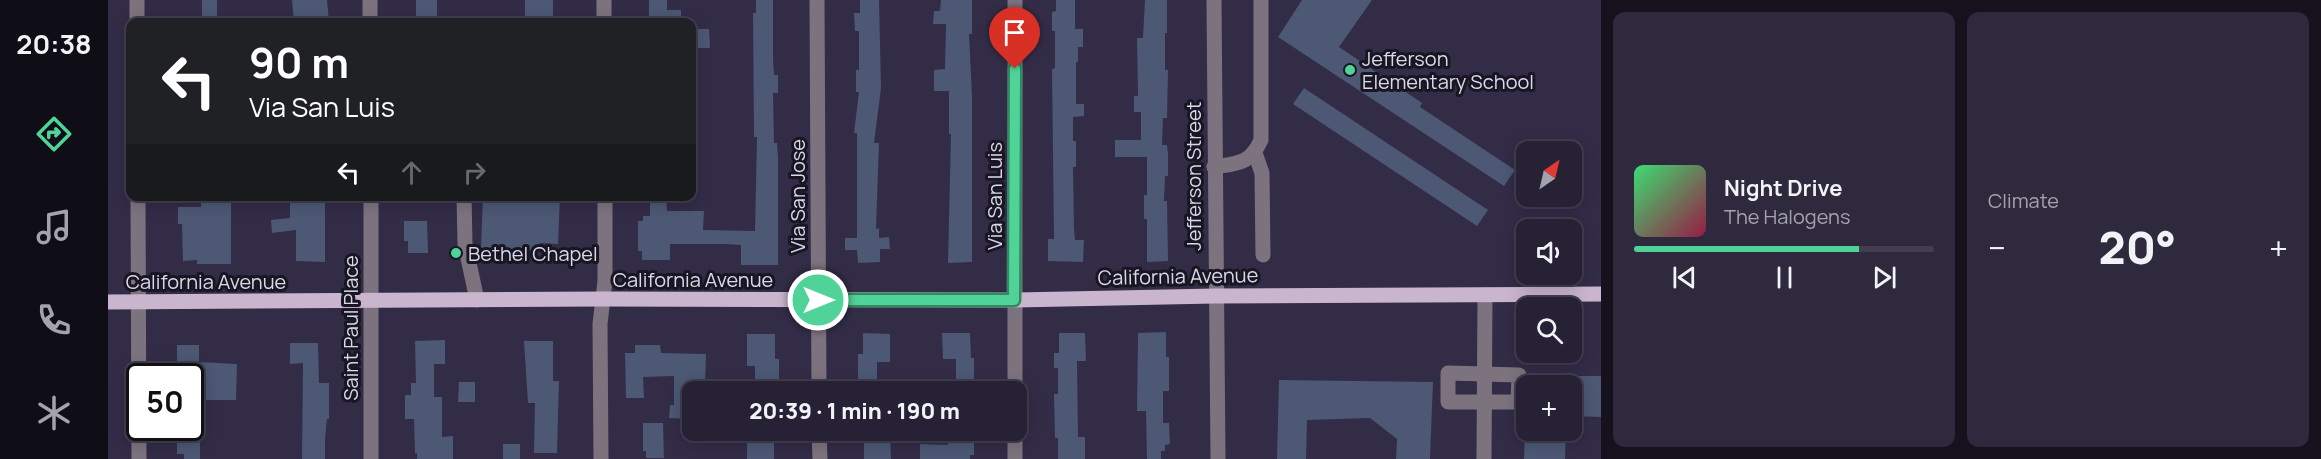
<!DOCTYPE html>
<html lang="en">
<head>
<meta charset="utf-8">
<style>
	:root { --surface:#262135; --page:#2e293d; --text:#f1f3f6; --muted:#a4a3ad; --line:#423e50; --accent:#50d398 }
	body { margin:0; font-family:Manrope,sans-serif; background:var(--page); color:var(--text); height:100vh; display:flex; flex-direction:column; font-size:22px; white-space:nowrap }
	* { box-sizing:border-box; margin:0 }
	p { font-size:20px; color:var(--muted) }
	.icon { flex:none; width:33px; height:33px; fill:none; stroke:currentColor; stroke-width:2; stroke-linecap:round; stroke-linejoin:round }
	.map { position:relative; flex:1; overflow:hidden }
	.panel { display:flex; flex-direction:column; gap:12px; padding:12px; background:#15121d; width:720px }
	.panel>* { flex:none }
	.hud { position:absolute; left:18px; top:18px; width:570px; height:183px; border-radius:12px; box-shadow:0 3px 15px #0003,0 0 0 2px var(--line); background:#202124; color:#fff; overflow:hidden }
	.needle { width:39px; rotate:34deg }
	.tools { position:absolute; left:1408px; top:141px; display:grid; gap:12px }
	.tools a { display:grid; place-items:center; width:66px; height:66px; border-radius:12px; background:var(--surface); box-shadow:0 3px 15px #0003,0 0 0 2px var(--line); font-size:30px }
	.speed { position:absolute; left:18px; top:363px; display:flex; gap:12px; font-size:30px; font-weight:700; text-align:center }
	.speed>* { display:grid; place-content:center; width:78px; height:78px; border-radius:50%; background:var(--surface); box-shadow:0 3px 15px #0003,0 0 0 2px var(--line); line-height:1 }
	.speed .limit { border:3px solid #111; border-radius:9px; background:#fff; color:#111 }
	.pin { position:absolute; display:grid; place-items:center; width:51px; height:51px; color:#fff; margin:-62px -26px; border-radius:50% 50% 50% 0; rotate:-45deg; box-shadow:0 0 6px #0007 }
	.pin .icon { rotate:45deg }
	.me { position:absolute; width:66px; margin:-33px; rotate:90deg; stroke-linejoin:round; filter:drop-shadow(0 0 4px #0008) }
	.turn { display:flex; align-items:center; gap:21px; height:126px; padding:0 24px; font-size:27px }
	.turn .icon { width:78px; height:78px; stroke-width:2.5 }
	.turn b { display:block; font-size:42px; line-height:51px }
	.lanes { display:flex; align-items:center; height:57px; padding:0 24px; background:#0003; justify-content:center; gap:30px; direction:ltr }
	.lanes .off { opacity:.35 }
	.big { font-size:45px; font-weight:800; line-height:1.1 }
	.panel .widget { flex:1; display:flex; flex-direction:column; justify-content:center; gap:9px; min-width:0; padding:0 21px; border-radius:12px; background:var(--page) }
	.song { display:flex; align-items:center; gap:18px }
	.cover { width:72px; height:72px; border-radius:9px; background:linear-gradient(135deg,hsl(140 70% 55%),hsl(340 70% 35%)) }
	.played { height:6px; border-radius:3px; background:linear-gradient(90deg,var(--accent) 75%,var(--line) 75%) }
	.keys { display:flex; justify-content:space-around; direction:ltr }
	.heat { display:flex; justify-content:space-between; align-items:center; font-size:33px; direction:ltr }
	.panel .tiles { flex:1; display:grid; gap:12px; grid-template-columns:repeat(2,1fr) }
	.trip { position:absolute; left:574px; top:381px; width:345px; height:60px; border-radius:12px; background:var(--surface); box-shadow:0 3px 15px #0003,0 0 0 2px var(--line); font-weight:800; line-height:60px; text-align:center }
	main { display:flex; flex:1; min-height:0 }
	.tabs { display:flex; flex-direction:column; width:108px; justify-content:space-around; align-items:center; background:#0f0d15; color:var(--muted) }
	.tabs .icon { width:42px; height:42px }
	.tabs .active { color:var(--accent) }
	.tabs b { font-size:27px; color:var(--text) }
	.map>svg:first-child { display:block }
	.building { fill:#4c5874 }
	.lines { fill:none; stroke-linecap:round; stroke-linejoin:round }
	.minor { stroke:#7d737f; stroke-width:15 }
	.major { stroke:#cab5ce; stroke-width:15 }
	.route-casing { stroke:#348963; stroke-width:15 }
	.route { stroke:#50d398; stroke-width:10 }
	.poi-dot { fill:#50d398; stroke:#191623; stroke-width:2 }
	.labels { text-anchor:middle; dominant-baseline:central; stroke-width:6; stroke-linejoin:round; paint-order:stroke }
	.poi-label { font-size:20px; fill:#dad7e8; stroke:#191623; text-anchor:start }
	.street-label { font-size:20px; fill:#dad7e8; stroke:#191623 }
</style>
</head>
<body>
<main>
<nav class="tabs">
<b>20:38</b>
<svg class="icon active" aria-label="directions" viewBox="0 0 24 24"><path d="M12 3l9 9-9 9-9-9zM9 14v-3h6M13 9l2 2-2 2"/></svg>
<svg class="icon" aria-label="music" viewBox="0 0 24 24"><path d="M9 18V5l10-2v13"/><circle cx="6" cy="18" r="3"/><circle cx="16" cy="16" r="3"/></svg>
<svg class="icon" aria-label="phone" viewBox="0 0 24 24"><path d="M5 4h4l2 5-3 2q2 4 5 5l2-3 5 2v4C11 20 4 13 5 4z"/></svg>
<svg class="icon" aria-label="climate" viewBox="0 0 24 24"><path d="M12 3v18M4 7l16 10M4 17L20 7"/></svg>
</nav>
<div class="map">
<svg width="1493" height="459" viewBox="0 0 1493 459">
	<rect width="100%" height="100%" fill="#322c47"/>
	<!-- building -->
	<g class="building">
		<rect x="94" y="0" width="15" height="22"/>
		<polygon points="184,0 219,0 221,22 186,22"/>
		<rect x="308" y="0" width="21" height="17"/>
		<rect x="417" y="0" width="28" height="16"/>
		<polygon points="541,0 559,0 559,10 573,10 573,22 541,22"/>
		<polygon points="648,0 665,0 665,59 666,75 670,75 670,93 665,93 666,143 669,143 670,158 670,265 633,265 633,245 615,244 562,244 562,260 534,260 534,251 530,251 530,221 535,221 535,216 542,216 542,196 558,196 559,211 596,211 595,230 647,231 649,137 646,137 645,13 648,13"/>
		<polygon points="752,0 771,0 773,88 766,143 771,143 768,229 771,228 771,238 781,237 782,249 772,249 772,262 750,263 749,250 737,250 737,238 749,238 749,133 746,133 751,92 748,92 748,70 751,70 751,31 747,31 746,13 752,13"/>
		<polygon points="833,0 864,0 864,34 861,34 864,96 864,262 840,263 843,134 841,134 841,91 826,91 826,70 837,69 838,24 825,24 826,11 832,11"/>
		<polygon points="948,0 967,0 967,29 975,29 975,47 970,47 970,62 968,62 968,104 976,104 976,116 965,117 965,141 968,141 968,167 965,167 966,229 967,240 976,240 975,262 940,261 940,239 946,239 944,69 947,68 947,31 944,31 944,12 948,11"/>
		<polygon points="1037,0 1059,0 1059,33 1057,33 1057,70 1060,70 1059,118 1055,118 1054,145 1059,145 1060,154 1060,176 1057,176 1056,201 1059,201 1060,261 1039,262 1039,219 1036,219 1036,195 1039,195 1039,157 1007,157 1007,140 1033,140 1033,112 1026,112 1026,96 1030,96 1029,38 1035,38"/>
		<polygon points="1194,0 1264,0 1231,47 1314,103 1312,107 1407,170 1396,186 1170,37"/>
		<polygon points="584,29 601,29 602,48 584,48"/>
		<polygon points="1196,88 1380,210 1369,226 1185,104"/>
		<polygon points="93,196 123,196 123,264 89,264 89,260 75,261 74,224 70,224 70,207 93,207"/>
		<polygon points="182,196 217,196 217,262 188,261 188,230 164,233 163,220 182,218"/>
		<polygon points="375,196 452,196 450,244 432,243 432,251 373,248"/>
		<polygon points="296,221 319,221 320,253 300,253 300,241 296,241"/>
		<polygon points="1058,332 1058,357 1061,357 1061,391 1055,391 1055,423 1061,423 1062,444 1057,445 1057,451 1053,451 1053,459 1039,459 1038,411 1029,411 1030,333"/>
		<polygon points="755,333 782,334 782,362 769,362 769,392 750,392 750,354 755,354"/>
		<polygon points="834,333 862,333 863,358 866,358 866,392 848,392 848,359 835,359"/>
		<polygon points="951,333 977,333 978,361 969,361 970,437 977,437 977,459 950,459 950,438 947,438 946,394 950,394 950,368 946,368 946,353 951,353"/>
		<polygon points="639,334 667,334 667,359 671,359 671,392 647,392 647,366 639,366"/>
		<polygon points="337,340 337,364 326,364 326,397 334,397 334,437 345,436 345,459 309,459 309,453 307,453 306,419 297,419 297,395 303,395 303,383 308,383 307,341"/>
		<polygon points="416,341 445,341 445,381 451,381 449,453 426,453 427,403 420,403"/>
		<polygon points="182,343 210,343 211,383 221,383 221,419 219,419 217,439 217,459 194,459 195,363 182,364"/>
		<polygon points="69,345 91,345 91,362 129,364 128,400 82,400 82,370 76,371 75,362 69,362"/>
		<polygon points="527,345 552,345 553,353 598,354 597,389 585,389 585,419 561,418 562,405 566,405 566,376 535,377 536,398 518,398 517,353 527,353"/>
		<polygon points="1464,376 1493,376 1493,417 1464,416"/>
		<polygon points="1171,380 1325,382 1322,459 1288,459 1289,439 1262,418 1199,420 1198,459 1169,459"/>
		<polygon points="351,382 367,382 367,402 350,402"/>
		<polygon points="535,423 555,423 556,458 538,458 538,451 535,451"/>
		<polygon points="653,430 666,430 666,459 639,459 639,433 653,434"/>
		<polygon points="756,430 782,433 783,459 756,459"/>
		<polygon points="840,430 858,430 858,434 862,434 862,441 866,440 866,455 862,455 862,459 812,459 812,444 840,445"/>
		<polygon points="1417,430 1458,430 1457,459 1416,459"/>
		<polygon points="69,436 92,436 92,459 76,459 76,454 69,454"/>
		<rect x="395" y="444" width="17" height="15"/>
	</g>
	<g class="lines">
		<!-- minor -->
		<g class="minor">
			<polyline points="29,0 29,22"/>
			<polyline points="262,0 262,22"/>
			<polyline points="496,0 496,22"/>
			<polyline points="709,0 711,392"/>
			<polyline points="1106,0 1110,459"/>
			<polyline points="1147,153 1154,173 1155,255"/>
			<path d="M1106 167C1131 163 1142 164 1153 140V0"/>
			<polyline points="30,196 31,459"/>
			<polyline points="356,196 357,244 369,300"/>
			<polygon points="1340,373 1411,375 1410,402 1340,402"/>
			<polyline points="907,392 907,0"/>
			<polyline points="711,430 712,459"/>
			<polyline points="907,430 907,459"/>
			<polyline points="263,459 263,196"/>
			<polyline points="493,459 492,324 497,281 497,196"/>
			<polyline points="1376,459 1377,295"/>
		</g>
		<!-- major -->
		<polyline class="major" points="0,302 495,299 906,300 1107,296 1493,294"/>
	</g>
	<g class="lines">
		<defs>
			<polyline id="route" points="710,300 906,300 907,69"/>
		</defs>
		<!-- route casing -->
		<use href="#route" class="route-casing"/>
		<!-- route -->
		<use href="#route" class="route"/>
	</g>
	<!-- markers -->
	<g class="poi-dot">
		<circle cx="1242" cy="70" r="6"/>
		<circle cx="348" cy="253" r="6"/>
	</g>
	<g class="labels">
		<!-- poi labels -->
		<g class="poi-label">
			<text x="1254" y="58">Jefferson<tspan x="1254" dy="23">Elementary School</tspan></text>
			<text x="360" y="253">Bethel Chapel</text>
		</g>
		<!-- street labels -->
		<g class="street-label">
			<text transform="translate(1085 176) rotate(-90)">Jefferson Street</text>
			<text transform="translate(689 196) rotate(-90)">Via San Jose</text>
			<text transform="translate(886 196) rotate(-90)">Via San Luis</text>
			<text transform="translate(1070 276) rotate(-1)">California Avenue</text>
			<text x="585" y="279">California Avenue</text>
			<text x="98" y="281">California Avenue</text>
			<text transform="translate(242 328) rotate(-90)">Saint Paul Place</text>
		</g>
	</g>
</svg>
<div class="tools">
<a><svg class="needle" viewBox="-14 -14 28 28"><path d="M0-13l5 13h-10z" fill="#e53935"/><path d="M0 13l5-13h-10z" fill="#a4a3ad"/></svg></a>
<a><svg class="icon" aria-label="sound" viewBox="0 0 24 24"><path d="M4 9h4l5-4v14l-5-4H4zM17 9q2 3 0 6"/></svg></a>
<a><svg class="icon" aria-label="search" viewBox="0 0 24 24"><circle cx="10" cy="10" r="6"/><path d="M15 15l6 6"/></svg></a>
<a>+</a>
</div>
<div class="speed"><div class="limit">50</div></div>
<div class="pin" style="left:907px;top:69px;background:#d93025"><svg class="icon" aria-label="arrive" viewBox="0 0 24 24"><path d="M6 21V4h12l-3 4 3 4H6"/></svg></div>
<svg class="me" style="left:710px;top:300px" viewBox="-20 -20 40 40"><circle r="17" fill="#50d398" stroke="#fff" stroke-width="3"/><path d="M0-11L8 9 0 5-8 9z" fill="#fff"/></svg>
<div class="trip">20:39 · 1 min · 190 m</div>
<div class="hud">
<div class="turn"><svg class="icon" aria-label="left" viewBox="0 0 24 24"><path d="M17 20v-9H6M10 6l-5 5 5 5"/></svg><div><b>90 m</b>Via San Luis</div></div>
<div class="lanes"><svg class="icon" aria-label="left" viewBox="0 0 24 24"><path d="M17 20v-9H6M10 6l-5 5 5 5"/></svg><svg class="icon off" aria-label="ahead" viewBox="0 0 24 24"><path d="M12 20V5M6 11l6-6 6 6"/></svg><svg class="icon off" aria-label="right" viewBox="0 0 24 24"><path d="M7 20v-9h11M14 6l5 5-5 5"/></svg></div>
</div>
</div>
<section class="panel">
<div class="tiles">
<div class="widget">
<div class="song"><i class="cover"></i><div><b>Night Drive</b><p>The Halogens</p></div></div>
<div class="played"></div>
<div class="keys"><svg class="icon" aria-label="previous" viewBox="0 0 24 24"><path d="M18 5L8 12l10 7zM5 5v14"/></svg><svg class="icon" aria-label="pause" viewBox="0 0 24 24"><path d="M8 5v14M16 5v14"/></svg><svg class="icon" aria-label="next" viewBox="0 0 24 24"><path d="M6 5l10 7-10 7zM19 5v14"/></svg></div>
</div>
<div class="widget"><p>Climate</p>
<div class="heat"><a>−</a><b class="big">20°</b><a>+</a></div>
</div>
</div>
</section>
</main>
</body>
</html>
